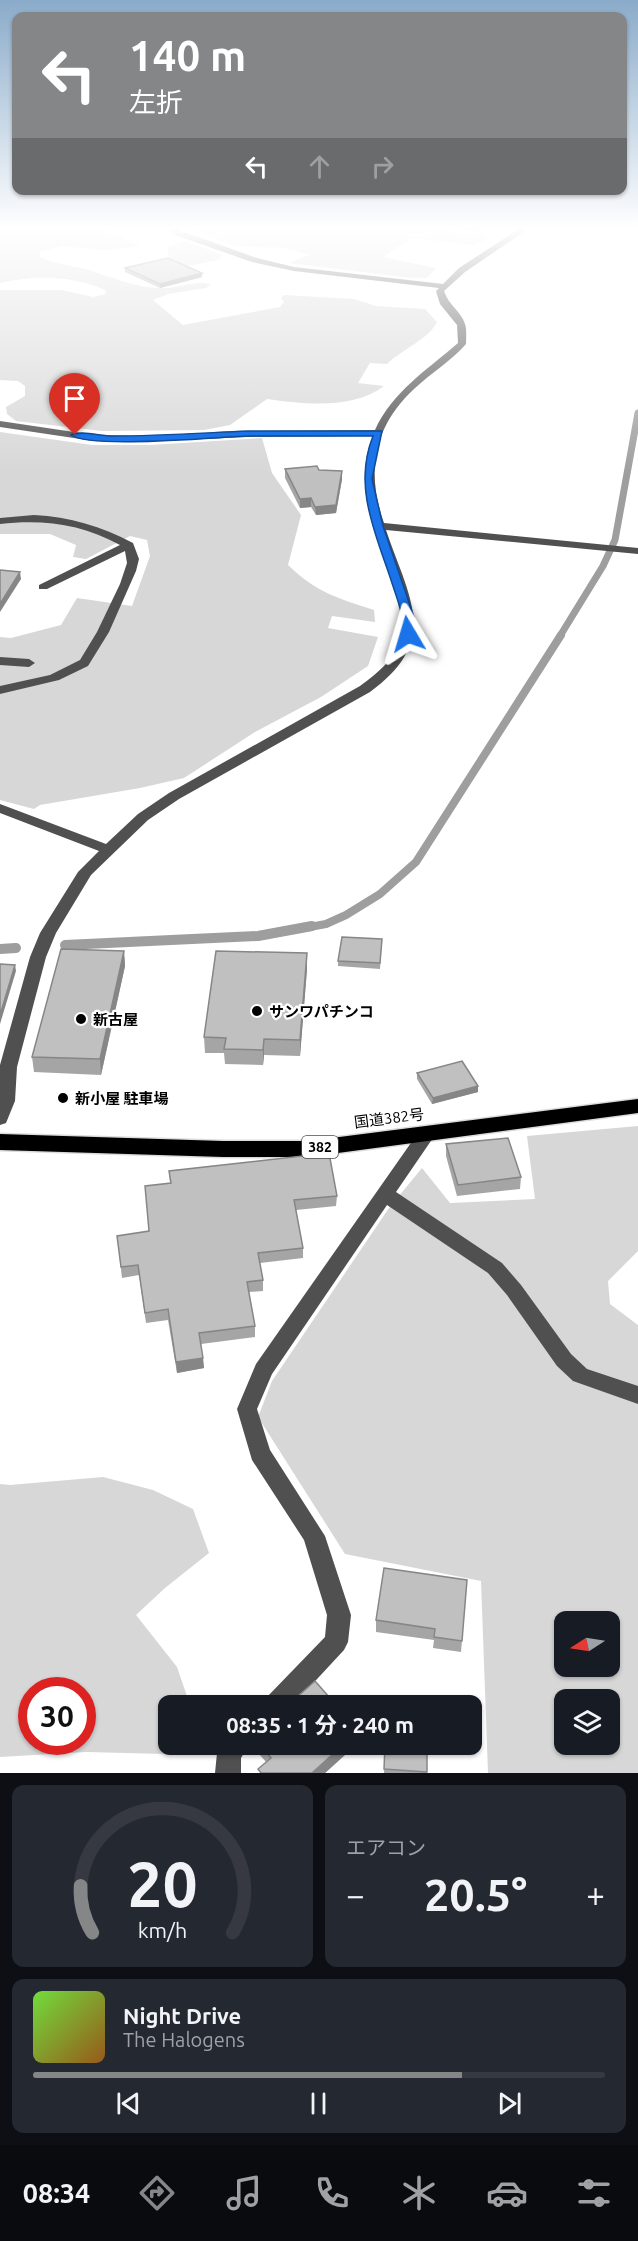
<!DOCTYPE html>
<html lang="ja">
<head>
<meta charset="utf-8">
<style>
	:root { --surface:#171b24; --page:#242831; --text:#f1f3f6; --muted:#9ea1a6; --line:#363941; --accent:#858687 }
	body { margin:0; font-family:Ubuntu,"Noto Sans JP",sans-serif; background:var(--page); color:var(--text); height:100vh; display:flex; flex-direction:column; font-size:22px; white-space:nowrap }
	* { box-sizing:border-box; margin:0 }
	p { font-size:20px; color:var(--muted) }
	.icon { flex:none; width:33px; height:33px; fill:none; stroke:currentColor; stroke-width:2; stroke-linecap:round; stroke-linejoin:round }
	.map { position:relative; height:1773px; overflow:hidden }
	.side { display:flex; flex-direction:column; gap:12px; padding:12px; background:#0d0f14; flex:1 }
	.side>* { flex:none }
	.guide { position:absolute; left:12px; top:12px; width:615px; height:183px; border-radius:12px; box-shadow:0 2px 4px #0004; background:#858687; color:#fff; overflow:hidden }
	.needle { width:39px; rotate:258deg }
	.buttons { position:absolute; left:554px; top:1611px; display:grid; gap:12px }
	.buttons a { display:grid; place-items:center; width:66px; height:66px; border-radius:12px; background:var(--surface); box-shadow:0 2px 4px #0004; font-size:30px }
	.speed { position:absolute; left:18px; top:1677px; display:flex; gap:12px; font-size:30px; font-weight:700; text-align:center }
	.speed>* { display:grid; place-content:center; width:78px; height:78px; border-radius:50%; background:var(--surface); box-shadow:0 2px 4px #0004; line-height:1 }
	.speed .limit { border:9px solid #d22; background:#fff; color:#111 }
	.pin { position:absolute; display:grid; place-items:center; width:51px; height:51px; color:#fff; margin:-62px -26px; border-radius:50% 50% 50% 0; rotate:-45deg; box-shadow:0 0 6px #0007 }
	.pin .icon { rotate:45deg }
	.me { position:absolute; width:66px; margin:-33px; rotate:353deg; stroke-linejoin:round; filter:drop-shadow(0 0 4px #0008) }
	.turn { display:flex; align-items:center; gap:21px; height:126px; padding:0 18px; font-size:27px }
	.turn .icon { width:78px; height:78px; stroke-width:2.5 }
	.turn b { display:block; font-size:42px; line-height:51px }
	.lanes { display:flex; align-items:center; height:57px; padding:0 18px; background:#0003; justify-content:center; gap:30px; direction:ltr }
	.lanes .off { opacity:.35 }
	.big { font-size:45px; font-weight:700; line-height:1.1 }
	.side .tile { flex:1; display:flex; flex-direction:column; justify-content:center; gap:9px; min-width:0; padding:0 21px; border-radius:12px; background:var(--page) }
	.side .dial { align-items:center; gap:0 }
	.dial svg { height:156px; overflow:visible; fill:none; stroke:var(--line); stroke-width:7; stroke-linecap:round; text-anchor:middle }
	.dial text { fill:var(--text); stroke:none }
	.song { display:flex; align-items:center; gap:18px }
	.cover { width:72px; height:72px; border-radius:9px; background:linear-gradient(135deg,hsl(100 70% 55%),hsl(30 70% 35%)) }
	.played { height:6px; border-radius:3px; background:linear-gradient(90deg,var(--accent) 75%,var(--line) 75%) }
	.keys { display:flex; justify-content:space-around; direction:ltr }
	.heat { display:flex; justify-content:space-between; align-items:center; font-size:33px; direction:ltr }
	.side .tiles { flex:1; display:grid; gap:12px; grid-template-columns:1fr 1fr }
	.tile:last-child { grid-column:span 2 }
	.trip { position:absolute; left:158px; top:1695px; width:324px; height:60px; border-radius:12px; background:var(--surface); box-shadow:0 2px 4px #0004; font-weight:700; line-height:60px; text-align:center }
	.menu { display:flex; height:96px; justify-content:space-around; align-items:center; background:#090b0e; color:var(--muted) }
	.menu .icon { width:42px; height:42px }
	.menu .selected { color:var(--accent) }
	.menu b { font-size:27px; color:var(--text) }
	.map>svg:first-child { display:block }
	.green { fill:#d7d7d7; fill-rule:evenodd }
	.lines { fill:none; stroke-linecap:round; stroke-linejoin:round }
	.stream-far2 { stroke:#9e9e9e; stroke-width:7 }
	.stream-far1 { stroke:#9e9e9e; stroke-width:8 }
	.stream { stroke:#9e9e9e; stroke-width:10 }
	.highway-casing { stroke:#dbdbdb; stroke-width:3 }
	.minor { fill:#505050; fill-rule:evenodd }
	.highway { fill:#000; fill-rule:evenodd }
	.wall { fill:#a5a5a5 }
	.shaded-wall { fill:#868686 }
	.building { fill:#c0c0c0; stroke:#868686; stroke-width:1.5 }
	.route { fill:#1a73e8; stroke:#114b97; stroke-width:1.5 }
	.poi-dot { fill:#000; stroke:#fff; stroke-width:2 }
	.labels { text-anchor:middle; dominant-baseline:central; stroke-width:4.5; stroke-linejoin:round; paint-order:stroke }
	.shield { fill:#fff; stroke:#4c4c4c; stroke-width:1.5 }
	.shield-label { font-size:14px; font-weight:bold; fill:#000 }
	.poi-label { font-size:15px; font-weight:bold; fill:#000; stroke:#fff; text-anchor:start }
	.street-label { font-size:15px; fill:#000; stroke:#fff }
</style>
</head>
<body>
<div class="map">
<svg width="638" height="1773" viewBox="0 0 638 1773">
	<rect width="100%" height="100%" fill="#fff"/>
	<!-- green -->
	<g class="green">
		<path d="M0 227H99L140 246 105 250 62 246 40 252V257C54 264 70 265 85 269 110 276 134 288 161 288 178 289 195 280 211 284L206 288 168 294 153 300 183 325 280 307 284 302 281 298 284 295 354 299 376 306 425 309 437 322C429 339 401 350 387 364L370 363 358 383 384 386C352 410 304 404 267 399L230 425 204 430 102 431 16 421 7 414 6 407 25 396V386L18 381 0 380V290H61L93 297 106 294 105 290C73 275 33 275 0 283Z"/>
		<polygon points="184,227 443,227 443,230 487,235 486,240 474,245 412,238 383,257 436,268 427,278 412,278 288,263 310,255 284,248 234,246"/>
		<polygon points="185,241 222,255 219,260 187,266 169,257 167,247"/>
		<path d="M0 432 92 445H150L262 438 272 473 301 515 288 565C316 592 337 598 374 610L375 622 332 616 328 628 378 637 368 666 321 697 255 732 184 778 140 788 40 805 34 809 0 800V637L11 638 61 625 77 598 132 606 150 556 147 540 130 536 86 559 73 557 76 545 50 534H0Z"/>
		<path d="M638 1126V1251L608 1281 610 1304 638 1325V1773H488L481 1581 345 1554 258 1417 272 1381 389 1208 422 1168 450 1203 535 1199 527 1136ZM564 1622H609V1666H564ZM564 1700H609V1744H564Z"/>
		<path d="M103 1477 153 1490 193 1509 209 1553 165 1588 136 1615 177 1667 190 1705 168 1706V1744L173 1745 165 1754 86 1752 0 1757V1484L10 1485ZM32 1690H82V1742H32Z"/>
	</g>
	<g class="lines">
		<!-- stream-far2 -->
		<polyline class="stream-far2" points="560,636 603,566 615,540 638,413"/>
		<!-- stream-far1 -->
		<polyline class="stream-far1" points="304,928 326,924 346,915 380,894 416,862 561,635"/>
		<!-- stream -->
		<g class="stream">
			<polyline points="65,945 258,936 312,926"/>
			<polyline points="0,949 16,948"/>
		</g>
		<defs>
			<polygon id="highway" points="638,1099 638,1113 308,1157 223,1157 0,1150 0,1134 223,1141 308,1141"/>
		</defs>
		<!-- highway casing -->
		<use href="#highway" class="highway-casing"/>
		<!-- minor -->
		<g class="minor">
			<path d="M165 227H174L181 231 257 258 294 267 443 284 459 268 522 227H531L465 272 444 291C449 306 461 311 465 324 467 330 466 338 466 344 451 361 431 373 414 389 373 427 366 472 384 523L638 548V554L386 530C409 598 441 640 370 692L179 799 148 820 91 875 56 933 46 957 17 1067 15 1101 6 1123 0 1125V1065L30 957 40 933 78 872 99 851 0 813V804L106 844 138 814 169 793 360 686C378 673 399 656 402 633 404 618 398 601 394 587 378 535 351 490 373 436L247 437 140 442 94 441 0 427V421L94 435 140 436 247 431 375 430C392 392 427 370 458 343L457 325 440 304 436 291 439 288 294 271 252 262 175 235Z"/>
			<path d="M34 515C70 517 101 526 133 543L139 559 136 571 109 632 88 666 59 680 0 694V686L50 675 80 660 97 632 120 584 127 563 125 551 47 589H39V585L120 545C82 524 43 519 0 524V518Z"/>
			<polygon points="0,657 29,659 35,663 29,667 0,665"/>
			<polygon points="426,1129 432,1130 435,1135 396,1192 502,1263 521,1285 571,1354 587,1369 638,1386 638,1404 573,1381 557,1366 507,1295 488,1273 387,1205 272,1374 257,1409 270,1450 325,1536 351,1615 348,1642 344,1650 292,1706 263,1706 266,1698 325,1637 327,1615 304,1540 252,1460 237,1409 256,1364 420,1130"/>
			<polygon points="220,1744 249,1744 241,1758 241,1773 215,1773 217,1753"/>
		</g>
		<!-- highway -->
		<use href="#highway" class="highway"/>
	</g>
	<!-- wall -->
	<g class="wall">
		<polygon points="446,227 486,227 480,232 446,228"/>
		<polygon points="125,268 202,273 202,277 160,288 125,272"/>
		<polygon points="285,469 342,471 342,479 336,513 316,515 311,507 300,508 285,478"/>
		<polygon points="382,939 380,969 338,966 338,961"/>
		<polygon points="124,951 125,966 101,1075 34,1072 32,1057"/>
		<polygon points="307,969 300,1056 264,1055 263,1065 225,1064 224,1053 205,1053 204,1037"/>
		<polygon points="417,1073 478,1092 432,1104 417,1079"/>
		<polygon points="446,1144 521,1177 520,1189 457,1196 446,1156"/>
		<polygon points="169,1171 337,1196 336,1206 296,1210 303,1248 303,1258 260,1263 263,1280 263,1291 249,1292 255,1326 255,1337 201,1344 204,1368 177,1373 168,1320 146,1323 139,1275 122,1278 117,1236 149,1231 170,1183"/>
		<polygon points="467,1580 461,1652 433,1648 434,1640 376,1632 376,1620"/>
		<polygon points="253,1744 357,1744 325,1773 261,1773 266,1762 253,1747"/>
		<polygon points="385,1744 427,1744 427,1773 384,1773"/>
	</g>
	<!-- shaded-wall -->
	<g class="shaded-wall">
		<polygon points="482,227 486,227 480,232 480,229"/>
		<polygon points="202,273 202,277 160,288 160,284"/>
		<polygon points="342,471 342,479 336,513 316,515 315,507"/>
		<polygon points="311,498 311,507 300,508 300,499"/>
		<polygon points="20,572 21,579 0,612 0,604"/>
		<polygon points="124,951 125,966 101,1075 100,1059"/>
		<polygon points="307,953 307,969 300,1056 300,1040"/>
		<polygon points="15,965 16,971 0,1024 0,1015"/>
		<polygon points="264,1039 264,1055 263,1065 263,1050"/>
		<polygon points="478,1086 478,1092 432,1104 433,1098"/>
		<polygon points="203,1358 204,1368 177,1373 176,1362"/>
		<polygon points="344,1744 357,1744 325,1773 312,1773"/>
	</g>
	<!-- building -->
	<g class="building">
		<polygon points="464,227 482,227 480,229"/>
		<polygon points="168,258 202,273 160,284 125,268"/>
		<polygon points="317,466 319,470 342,471 336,505 315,507 311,498 300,499 285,469"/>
		<polygon points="0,570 20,572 0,604"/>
		<polygon points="342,937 382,939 380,963 338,961"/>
		<polygon points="61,949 124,951 100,1059 32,1057"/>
		<polygon points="216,951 307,953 300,1040 264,1039 263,1050 224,1049 226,1038 204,1037"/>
		<polygon points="0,964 15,965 0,1015"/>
		<polygon points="462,1061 478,1086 433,1098 417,1073"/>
		<polygon points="508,1138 521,1177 458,1185 446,1144"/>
		<polygon points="329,1153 337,1196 294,1200 303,1248 258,1253 263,1280 247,1282 255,1326 199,1333 203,1358 176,1362 168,1309 145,1313 138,1265 121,1267 117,1236 149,1231 145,1186 171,1183 169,1171"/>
		<polygon points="384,1568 467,1580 462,1641 434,1637 435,1629 376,1620"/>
		<polygon points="315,1681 337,1706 287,1706"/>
		<polygon points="260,1744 344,1744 312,1773 261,1773 258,1769 271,1758"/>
		<polygon points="385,1744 427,1744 427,1772 384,1769"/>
	</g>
	<!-- sky -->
	<linearGradient id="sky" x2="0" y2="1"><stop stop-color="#8aabca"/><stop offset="0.48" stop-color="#fff"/><stop offset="1" stop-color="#fff" stop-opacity="0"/></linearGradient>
	<rect width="638" height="475" fill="url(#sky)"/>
	<!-- route -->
	<path class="route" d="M247 431H382L372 479 383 526 414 617 412 636 408 637 403 634C404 614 397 599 391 580 375 532 353 486 373 436 332 436 290 436 249 436 217 437 91 449 71 435 79 430 101 436 112 436 157 436 202 433 247 431Z"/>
	<!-- markers -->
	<g class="poi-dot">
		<circle cx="257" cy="1011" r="6"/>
		<circle cx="81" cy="1019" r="6"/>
		<circle cx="63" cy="1098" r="6"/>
	</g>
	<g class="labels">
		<!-- shield labels -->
		<rect class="shield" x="302" y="1136" width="36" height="22" rx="4.5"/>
		<g class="shield-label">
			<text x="320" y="1147">382</text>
		</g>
		<!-- poi labels -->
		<g class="poi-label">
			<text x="269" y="1011">サンワパチンコ</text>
			<text x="93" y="1019">新古屋</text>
			<text x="75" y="1098">新小屋 駐車場</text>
		</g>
		<!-- street labels -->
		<g class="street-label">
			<text transform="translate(389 1118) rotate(-7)">国道382号</text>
		</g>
	</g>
</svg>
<div class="buttons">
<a><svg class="needle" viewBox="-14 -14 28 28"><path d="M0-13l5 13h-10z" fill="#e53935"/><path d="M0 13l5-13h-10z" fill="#9ea1a6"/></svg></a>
<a><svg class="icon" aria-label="layers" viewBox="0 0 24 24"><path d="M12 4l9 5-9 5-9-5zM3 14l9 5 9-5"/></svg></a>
</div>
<div class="speed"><div class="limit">30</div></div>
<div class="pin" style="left:75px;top:435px;background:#d93025"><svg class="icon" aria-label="arrive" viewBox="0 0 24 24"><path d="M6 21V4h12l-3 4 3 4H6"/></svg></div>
<svg class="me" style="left:408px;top:634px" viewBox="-20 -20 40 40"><path d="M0-17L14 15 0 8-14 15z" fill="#1a73e8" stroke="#fff" stroke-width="4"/></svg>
<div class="trip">08:35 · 1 分 · 240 m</div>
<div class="guide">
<div class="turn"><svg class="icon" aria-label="left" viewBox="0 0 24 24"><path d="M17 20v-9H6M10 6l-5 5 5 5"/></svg><div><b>140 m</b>左折</div></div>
<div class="lanes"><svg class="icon" aria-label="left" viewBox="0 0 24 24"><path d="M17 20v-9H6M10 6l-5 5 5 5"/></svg><svg class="icon off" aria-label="ahead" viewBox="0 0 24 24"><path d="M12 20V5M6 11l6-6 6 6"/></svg><svg class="icon off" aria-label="right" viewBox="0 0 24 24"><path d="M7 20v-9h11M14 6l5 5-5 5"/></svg></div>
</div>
</div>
<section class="side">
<div class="tiles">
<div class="tile dial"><svg viewBox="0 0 100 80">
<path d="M14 69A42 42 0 1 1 86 69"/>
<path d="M14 69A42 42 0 0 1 8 45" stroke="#858687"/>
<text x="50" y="56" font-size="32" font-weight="700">20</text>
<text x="50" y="72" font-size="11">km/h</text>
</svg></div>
<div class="tile"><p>エアコン</p>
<div class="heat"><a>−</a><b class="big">20.5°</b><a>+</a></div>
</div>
<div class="tile">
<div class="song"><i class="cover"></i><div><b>Night Drive</b><p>The Halogens</p></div></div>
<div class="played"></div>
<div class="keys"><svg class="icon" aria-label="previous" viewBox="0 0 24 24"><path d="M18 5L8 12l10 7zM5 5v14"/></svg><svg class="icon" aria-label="pause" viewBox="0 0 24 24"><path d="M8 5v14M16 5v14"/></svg><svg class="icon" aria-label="next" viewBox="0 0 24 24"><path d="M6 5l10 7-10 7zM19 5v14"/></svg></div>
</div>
</div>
</section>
<nav class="menu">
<b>08:34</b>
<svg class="icon selected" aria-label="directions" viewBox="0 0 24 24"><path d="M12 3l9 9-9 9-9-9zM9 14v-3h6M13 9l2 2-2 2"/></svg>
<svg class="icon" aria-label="music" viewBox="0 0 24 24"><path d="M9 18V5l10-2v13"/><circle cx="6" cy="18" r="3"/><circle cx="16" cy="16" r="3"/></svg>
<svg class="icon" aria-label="phone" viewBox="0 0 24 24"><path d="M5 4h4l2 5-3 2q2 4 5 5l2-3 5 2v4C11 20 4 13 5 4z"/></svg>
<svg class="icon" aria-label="climate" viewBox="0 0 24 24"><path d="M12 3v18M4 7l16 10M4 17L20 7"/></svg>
<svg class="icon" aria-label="car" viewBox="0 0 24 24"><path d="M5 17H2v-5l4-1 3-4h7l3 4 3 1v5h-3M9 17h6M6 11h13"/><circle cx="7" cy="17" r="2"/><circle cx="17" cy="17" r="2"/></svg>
<svg class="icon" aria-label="filters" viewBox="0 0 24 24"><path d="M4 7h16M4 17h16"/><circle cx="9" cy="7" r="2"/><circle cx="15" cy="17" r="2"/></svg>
</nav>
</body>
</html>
